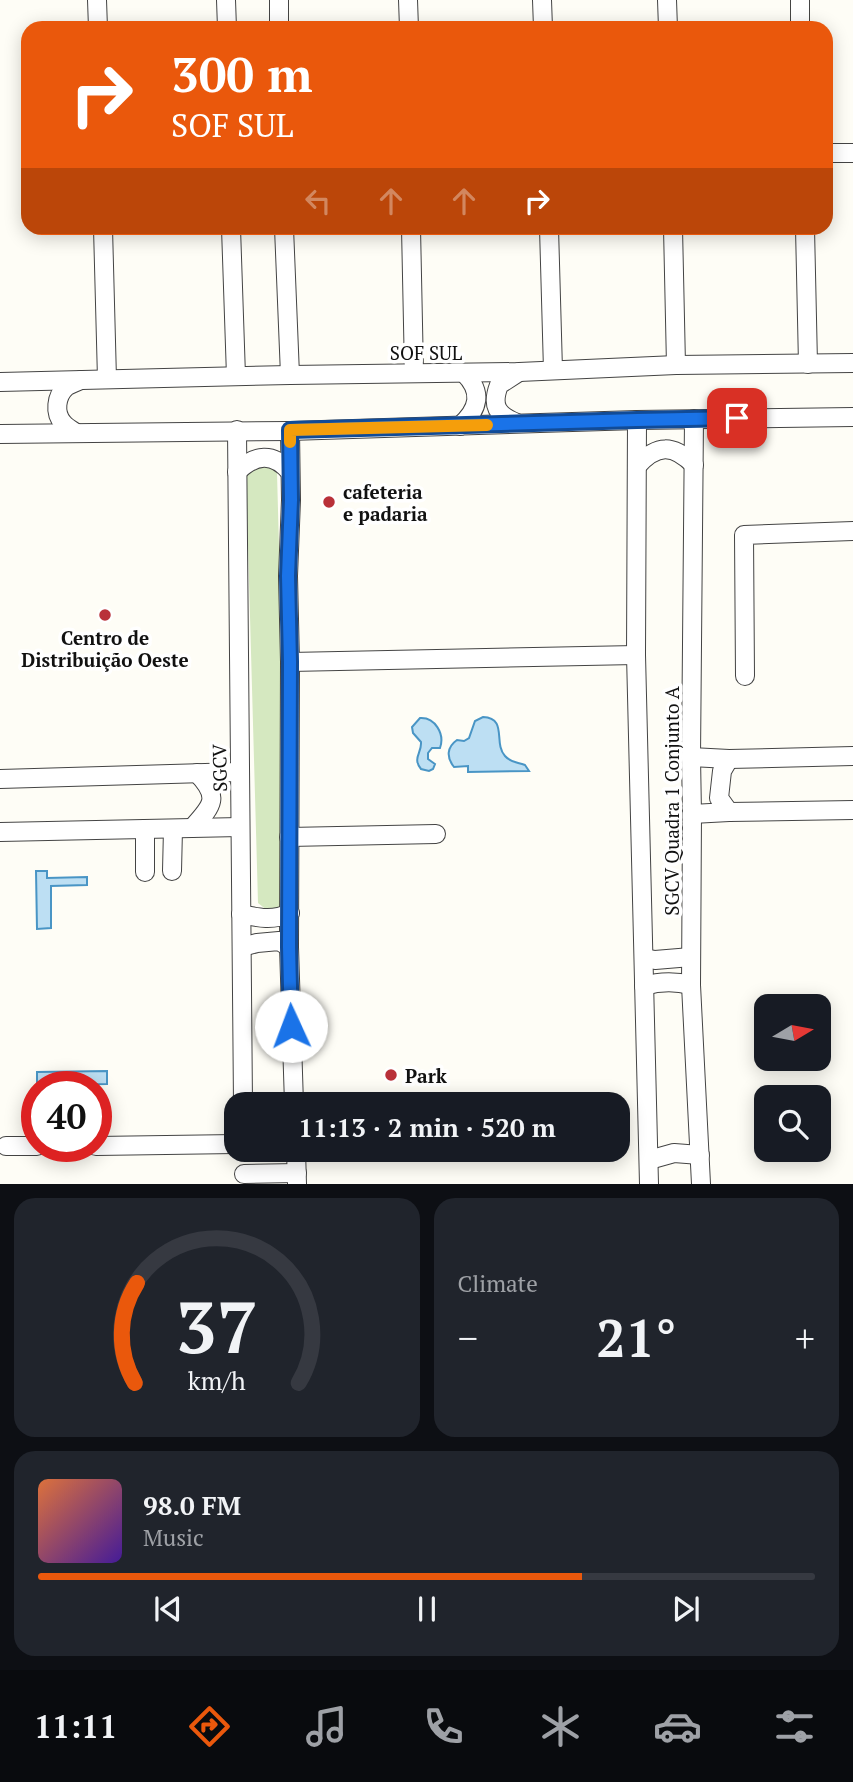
<!DOCTYPE html>
<html lang="en">
<head>
<meta charset="utf-8">
<style>
	:root { --surface:#171b24; --page:#20242c; --text:#f1f3f6; --muted:#9ea1a6; --line:#363941; --accent:#ea580c }
	body { margin:0; font-family:"PT Serif",serif; background:var(--page); color:var(--text); height:100vh; display:flex; flex-direction:column; font-size:26px; white-space:nowrap }
	* { box-sizing:border-box; margin:0 }
	p { font-size:23px; color:var(--muted) }
	.icon { flex:none; width:38px; height:38px; fill:none; stroke:currentColor; stroke-width:2; stroke-linecap:round; stroke-linejoin:round }
	.map { position:relative; height:1184px; overflow:hidden }
	.side { display:flex; flex-direction:column; gap:14px; padding:14px; background:#0d0f14; flex:1 }
	.side>* { flex:none }
	.banner { position:absolute; left:21px; top:21px; width:812px; height:214px; border-radius:21px; box-shadow:0 4px 18px #0003; background:#ea580c; color:#fff; overflow:hidden }
	.needle { width:46px; rotate:80deg }
	.tools { position:absolute; left:754px; top:994px; display:grid; gap:14px }
	.tools a { display:grid; place-items:center; width:77px; height:77px; border-radius:14px; background:var(--surface); box-shadow:0 4px 18px #0003; font-size:35px }
	.speed { position:absolute; left:21px; top:1071px; display:flex; gap:14px; font-size:35px; font-weight:700; text-align:center }
	.speed>* { display:grid; place-content:center; width:91px; height:91px; border-radius:50%; background:var(--surface); box-shadow:0 4px 18px #0003; line-height:1 }
	.speed .limit { border:10px solid #d22; background:#fff; color:#111 }
	.pin { position:absolute; display:grid; place-items:center; width:60px; height:60px; color:#fff; margin:-30px; border-radius:14px; box-shadow:0 4px 10px #0006 }
	.me { position:absolute; width:77px; margin:-38px; rotate:358deg; stroke-linejoin:round; filter:drop-shadow(0 0 5px #0008) }
	.turn { display:flex; align-items:center; gap:24px; height:147px; padding:0 35px; font-size:32px }
	.turn .icon { width:91px; height:91px; stroke-width:2.5 }
	.turn b { display:block; font-size:49px; line-height:60px }
	.lanes { display:flex; align-items:center; height:66px; padding:0 35px; background:#0003; justify-content:center; gap:35px; direction:ltr }
	.lanes .off { opacity:.35 }
	.big { font-size:52px; font-weight:800; line-height:1.1 }
	.side .card { flex:1; display:flex; flex-direction:column; justify-content:center; gap:10px; min-width:0; padding:0 24px; border-radius:21px; background:var(--page) }
	.side .dial { align-items:center; gap:0 }
	.dial svg { height:182px; overflow:visible; fill:none; stroke:var(--line); stroke-width:7; stroke-linecap:round; text-anchor:middle }
	.dial text { fill:var(--text); stroke:none }
	.song { display:flex; align-items:center; gap:21px }
	.cover { width:84px; height:84px; border-radius:10px; background:linear-gradient(135deg,hsl(20 70% 55%),hsl(260 70% 35%)) }
	.played { height:7px; border-radius:4px; background:linear-gradient(90deg,var(--accent) 70%,var(--line) 70%) }
	.keys { display:flex; justify-content:space-around; direction:ltr }
	.heat { display:flex; justify-content:space-between; align-items:center; font-size:38px; direction:ltr }
	.side .tiles { flex:1; display:grid; gap:14px; grid-template-columns:1fr 1fr }
	.card:last-child { grid-column:span 2 }
	.trip { position:absolute; left:224px; top:1092px; width:406px; height:70px; border-radius:21px; background:var(--surface); box-shadow:0 4px 18px #0003; font-weight:800; line-height:70px; text-align:center }
	.dock { display:flex; height:112px; justify-content:space-around; align-items:center; background:#090b0e; color:var(--muted) }
	.dock .icon { width:49px; height:49px }
	.dock .current { color:var(--accent) }
	.dock b { font-size:32px; color:var(--text) }
	.map>svg:first-child { display:block }
	.green { fill:#d5e8c0 }
	.water { fill:#bddff3; stroke:#4995c5; stroke-width:2 }
	.lines { fill:none; stroke-linecap:round; stroke-linejoin:round }
	.minor-casing { stroke:#444; stroke-width:20 }
	.minor { stroke:#fff; stroke-width:18 }
	.route-casing { stroke:#114b97; stroke-width:18 }
	.route { stroke:#1a73e8; stroke-width:12 }
	.slow { stroke:#f59e0b; stroke-width:12 }
	.poi-dot { fill:#b93139; stroke:#fff; stroke-width:2.5 }
	.labels { text-anchor:middle; dominant-baseline:central; stroke-width:7; stroke-linejoin:round; paint-order:stroke }
	.street-label { font-size:19px; fill:#111; stroke:#fff }
	.poi-label { font-size:19px; font-weight:bold; fill:#111; stroke:#fff; text-anchor:start }
</style>
</head>
<body>
<div class="map">
<svg width="853" height="1184" viewBox="0 0 853 1184">
	<rect width="100%" height="100%" fill="#fefdf6"/>
	<!-- green -->
	<polygon class="green" points="253,464 274,468 277,473 279,547 286,575 289,711 280,706 285,909 268,911 258,903 246,473"/>
	<!-- water -->
	<g class="water">
		<path d="M483 717C508 718 493 743 505 756 511 763 517 762 525 765L529 771 468 772V766L454 767C446 757 447 747 457 740L464 741 469 738 475 721Z"/>
		<path d="M420 718C435 717 445 734 440 748H432L428 753V759L435 764 433 769 429 771 421 769C412 758 422 753 421 742L413 733 412 727Z"/>
		<polygon points="36,871 47,871 47,878 87,877 87,885 51,886 51,928 37,929"/>
		<polygon points="107,1071 107,1084 37,1085 37,1072"/>
	</g>
	<g class="lines">
		<defs>
			<g id="minor">
				<polyline points="97,0 98,28"/>
				<polyline points="226,0 227,28"/>
				<polyline points="279,0 279,28"/>
				<polyline points="408,0 409,28"/>
				<polyline points="542,0 543,28"/>
				<polyline points="667,0 668,28"/>
				<polyline points="800,0 800,28"/>
				<polyline points="826,153 853,153"/>
				<polyline points="103,228 107,379"/>
				<polyline points="231,228 236,376"/>
				<polyline points="284,228 290,375"/>
				<polyline points="411,228 414,372"/>
				<polyline points="549,228 553,370"/>
				<polyline points="673,228 676,365"/>
				<polyline points="805,228 808,364"/>
				<polyline points="0,382 290,375 519,372 676,365 853,363"/>
				<polyline points="694,419 691,757 692,814 691,985 701,1184"/>
				<polyline points="637,420 636,655 649,1184"/>
				<path d="M517 423C497 415 491 406 499 385L519 372"/>
				<path d="M460 426C479 409 483 392 464 373"/>
				<polyline points="237,430 243,1104"/>
				<polyline points="290,431 291,500 288,576 290,662 289,947 294,1104"/>
				<path d="M76 433C72 430 66 427 63 423 54 413 56 396 66 387 70 384 76 382 81 380"/>
				<polyline points="0,434 290,431 637,420 853,417"/>
				<path d="M637 466C657 444 673 444 694 465"/>
				<path d="M237 472C255 454 273 452 290 472"/>
				<polyline points="290,662 636,655"/>
				<polyline points="745,676 744,535 853,531"/>
				<polyline points="691,757 729,759 853,756"/>
				<polyline points="0,779 239,772"/>
				<polyline points="729,812 719,798 722,771 729,759"/>
				<polyline points="692,814 729,812 853,810"/>
				<path d="M192 828C212 806 221 798 197 773"/>
				<polyline points="0,832 240,827"/>
				<polyline points="289,837 436,834"/>
				<polyline points="172,871 173,829"/>
				<polyline points="145,872 145,829"/>
				<path d="M241 914C259 918 273 921 290 913"/>
				<polyline points="242,947 257,943 279,941 289,947"/>
				<polyline points="644,958 655,960 691,957"/>
				<path d="M644 986C660 981 675 981 691 985"/>
				<polyline points="6,1146 37,1146"/>
				<polyline points="96,1146 236,1144"/>
				<polyline points="296,1150 297,1184"/>
				<polyline points="649,1160 674,1153 700,1155"/>
				<polyline points="244,1174 297,1173"/>
			</g>
		</defs>
		<!-- minor casing -->
		<use href="#minor" class="minor-casing"/>
		<!-- minor -->
		<use href="#minor" class="minor"/>
	</g>
	<g class="lines">
		<defs>
			<polyline id="route" points="291,1026 289,947 290,662 288,576 291,500 290,430 637,420 737,418"/>
		</defs>
		<!-- route casing -->
		<use href="#route" class="route-casing"/>
		<!-- route -->
		<use href="#route" class="route"/>
		<!-- slow -->
		<polyline class="slow" points="290,442 290,430 487,425"/>
	</g>
	<!-- markers -->
	<g class="poi-dot">
		<circle cx="329" cy="502" r="7"/>
		<circle cx="105" cy="615" r="7"/>
		<circle cx="391" cy="1075" r="7"/>
	</g>
	<g class="labels">
		<!-- street labels -->
		<g class="street-label">
			<text x="426" y="352">SOF SUL</text>
			<text transform="translate(219 768) rotate(-91)">SGCV</text>
			<text transform="translate(671 801) rotate(-90)">SGCV Quadra 1 Conjunto A</text>
		</g>
		<!-- poi labels -->
		<g class="poi-label">
			<text x="343" y="491">cafeteria<tspan x="343" dy="22">e padaria</tspan></text>
			<text x="105" y="637" text-anchor="middle">Centro de<tspan x="105" dy="22">Distribuição Oeste</tspan></text>
			<text x="405" y="1075">Park</text>
		</g>
	</g>
</svg>
<div class="tools">
<a><svg class="needle" viewBox="-14 -14 28 28"><path d="M0-13l5 13h-10z" fill="#e53935"/><path d="M0 13l5-13h-10z" fill="#9ea1a6"/></svg></a>
<a><svg class="icon" aria-label="search" viewBox="0 0 24 24"><circle cx="10" cy="10" r="6"/><path d="M15 15l6 6"/></svg></a>
</div>
<div class="speed"><div class="limit">40</div></div>
<div class="pin" style="left:737px;top:418px;background:#d93025"><svg class="icon" aria-label="arrive" viewBox="0 0 24 24"><path d="M6 21V4h12l-3 4 3 4H6"/></svg></div>
<svg class="me" style="left:291px;top:1026px" viewBox="-20 -20 40 40"><circle r="19" fill="#fff"/><path d="M0-13L10 11 0 6-10 11z" fill="#1a73e8"/></svg>
<div class="trip">11:13 · 2 min · 520 m</div>
<div class="banner">
<div class="turn"><svg class="icon" aria-label="right" viewBox="0 0 24 24"><path d="M7 20v-9h11M14 6l5 5-5 5"/></svg><div><b>300 m</b>SOF SUL</div></div>
<div class="lanes"><svg class="icon off" aria-label="left" viewBox="0 0 24 24"><path d="M17 20v-9H6M10 6l-5 5 5 5"/></svg><svg class="icon off" aria-label="ahead" viewBox="0 0 24 24"><path d="M12 20V5M6 11l6-6 6 6"/></svg><svg class="icon off" aria-label="ahead" viewBox="0 0 24 24"><path d="M12 20V5M6 11l6-6 6 6"/></svg><svg class="icon" aria-label="right" viewBox="0 0 24 24"><path d="M7 20v-9h11M14 6l5 5-5 5"/></svg></div>
</div>
</div>
<section class="side">
<div class="tiles">
<div class="card dial"><svg viewBox="0 0 100 80">
<path d="M14 69A42 42 0 1 1 86 69"/>
<path d="M14 69A42 42 0 0 1 15 25" stroke="#ea580c"/>
<text x="50" y="56" font-size="32" font-weight="700">37</text>
<text x="50" y="72" font-size="11">km/h</text>
</svg></div>
<div class="card"><p>Climate</p>
<div class="heat"><a>−</a><b class="big">21°</b><a>+</a></div>
</div>
<div class="card">
<div class="song"><i class="cover"></i><div><b>98.0 FM</b><p>Music</p></div></div>
<div class="played"></div>
<div class="keys"><svg class="icon" aria-label="previous" viewBox="0 0 24 24"><path d="M18 5L8 12l10 7zM5 5v14"/></svg><svg class="icon" aria-label="pause" viewBox="0 0 24 24"><path d="M8 5v14M16 5v14"/></svg><svg class="icon" aria-label="next" viewBox="0 0 24 24"><path d="M6 5l10 7-10 7zM19 5v14"/></svg></div>
</div>
</div>
</section>
<nav class="dock">
<b>11:11</b>
<svg class="icon current" aria-label="directions" viewBox="0 0 24 24"><path d="M12 3l9 9-9 9-9-9zM9 14v-3h6M13 9l2 2-2 2"/></svg>
<svg class="icon" aria-label="music" viewBox="0 0 24 24"><path d="M9 18V5l10-2v13"/><circle cx="6" cy="18" r="3"/><circle cx="16" cy="16" r="3"/></svg>
<svg class="icon" aria-label="phone" viewBox="0 0 24 24"><path d="M5 4h4l2 5-3 2q2 4 5 5l2-3 5 2v4C11 20 4 13 5 4z"/></svg>
<svg class="icon" aria-label="climate" viewBox="0 0 24 24"><path d="M12 3v18M4 7l16 10M4 17L20 7"/></svg>
<svg class="icon" aria-label="car" viewBox="0 0 24 24"><path d="M5 17H2v-5l4-1 3-4h7l3 4 3 1v5h-3M9 17h6M6 11h13"/><circle cx="7" cy="17" r="2"/><circle cx="17" cy="17" r="2"/></svg>
<svg class="icon" aria-label="filters" viewBox="0 0 24 24"><path d="M4 7h16M4 17h16"/><circle cx="9" cy="7" r="2"/><circle cx="15" cy="17" r="2"/></svg>
</nav>
</body>
</html>
